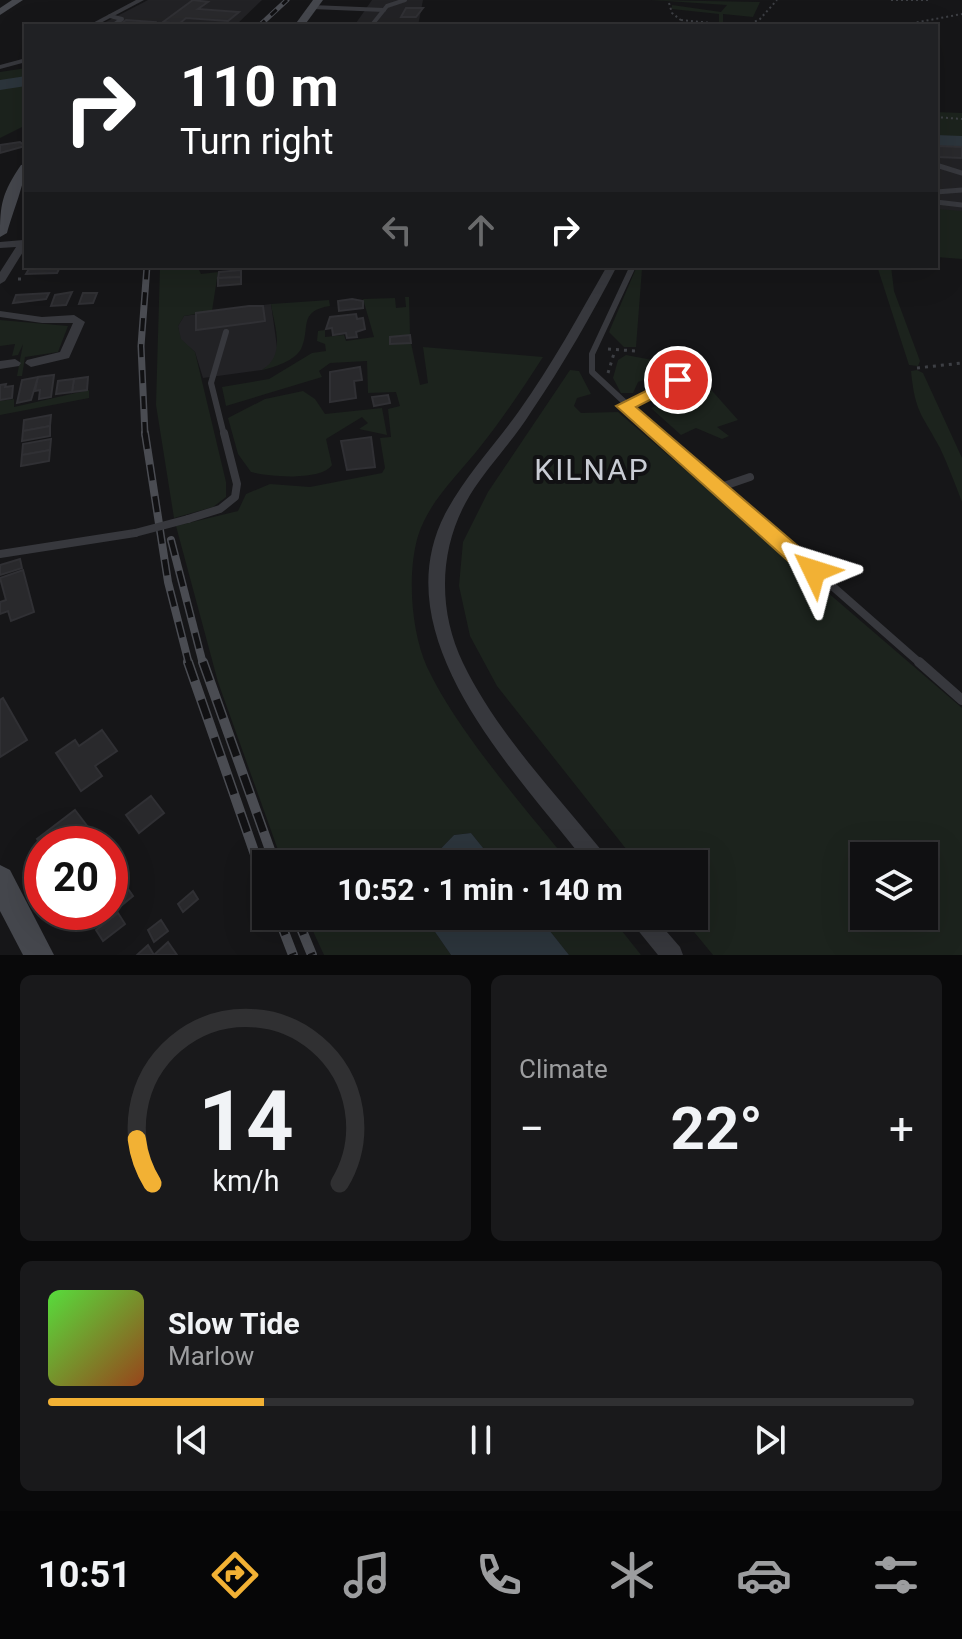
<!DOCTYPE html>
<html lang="en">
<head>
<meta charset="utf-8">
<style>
	:root { --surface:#101012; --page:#19191b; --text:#f1f3f6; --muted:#9c9d9f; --line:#303032; --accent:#f2b134 }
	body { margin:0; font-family:Roboto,sans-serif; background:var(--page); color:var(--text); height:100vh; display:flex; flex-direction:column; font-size:30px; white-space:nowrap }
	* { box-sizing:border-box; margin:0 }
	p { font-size:26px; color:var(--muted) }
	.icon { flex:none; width:44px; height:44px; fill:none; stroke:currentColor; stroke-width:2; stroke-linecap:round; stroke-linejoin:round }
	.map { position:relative; height:955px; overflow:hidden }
	.sheet { display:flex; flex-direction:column; gap:20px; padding:20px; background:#09090a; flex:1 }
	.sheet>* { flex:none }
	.top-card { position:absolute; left:24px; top:24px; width:914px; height:244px; border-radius:0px; box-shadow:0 8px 32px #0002,0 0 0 2px var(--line); background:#202124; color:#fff; overflow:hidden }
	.controls { position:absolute; left:850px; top:842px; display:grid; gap:16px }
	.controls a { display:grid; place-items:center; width:88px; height:88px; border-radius:0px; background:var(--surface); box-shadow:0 8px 32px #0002,0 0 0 2px var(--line); font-size:40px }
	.speed { position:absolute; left:24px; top:826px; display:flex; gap:16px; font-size:40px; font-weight:700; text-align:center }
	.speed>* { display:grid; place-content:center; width:104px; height:104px; border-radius:50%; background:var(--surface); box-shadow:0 8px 32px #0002,0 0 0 2px var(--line); line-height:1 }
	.speed .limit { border:12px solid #d22; background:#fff; color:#111 }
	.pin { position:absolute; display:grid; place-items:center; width:68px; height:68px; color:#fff; margin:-34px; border:4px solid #fff; border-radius:50%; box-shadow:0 2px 8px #0007 }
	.me { position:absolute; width:88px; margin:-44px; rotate:311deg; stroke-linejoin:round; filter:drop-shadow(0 0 6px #0008) }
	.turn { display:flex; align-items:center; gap:28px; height:168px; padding:0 24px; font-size:36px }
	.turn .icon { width:104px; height:104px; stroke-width:2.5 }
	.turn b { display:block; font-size:56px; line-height:68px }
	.lanes { display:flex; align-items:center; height:76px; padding:0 24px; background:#0003; justify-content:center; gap:40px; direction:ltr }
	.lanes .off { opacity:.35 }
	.big { font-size:60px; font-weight:700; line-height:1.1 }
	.sheet .card { flex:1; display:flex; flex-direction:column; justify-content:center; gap:12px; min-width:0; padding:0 28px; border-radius:12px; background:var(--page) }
	.sheet .dial { align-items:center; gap:0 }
	.dial svg { height:208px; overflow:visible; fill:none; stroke:var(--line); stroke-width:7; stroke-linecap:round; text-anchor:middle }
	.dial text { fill:var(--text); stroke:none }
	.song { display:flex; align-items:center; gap:24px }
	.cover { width:96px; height:96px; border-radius:12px; background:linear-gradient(135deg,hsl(110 70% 55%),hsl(20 70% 35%)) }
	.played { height:8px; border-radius:4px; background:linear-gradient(90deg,var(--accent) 25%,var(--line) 25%) }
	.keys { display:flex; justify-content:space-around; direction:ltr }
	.heat { display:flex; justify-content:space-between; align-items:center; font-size:44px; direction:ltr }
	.sheet .tiles { flex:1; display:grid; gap:20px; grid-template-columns:1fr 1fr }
	.card:last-child { grid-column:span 2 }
	.trip { position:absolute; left:252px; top:850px; width:456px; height:80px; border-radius:0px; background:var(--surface); box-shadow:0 8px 32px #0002,0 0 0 2px var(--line); font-weight:700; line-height:80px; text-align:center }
	.tabs { display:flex; height:128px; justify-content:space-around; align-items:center; background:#060607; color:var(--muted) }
	.tabs .icon { width:56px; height:56px }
	.tabs .current { color:var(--accent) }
	.tabs b { font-size:36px; color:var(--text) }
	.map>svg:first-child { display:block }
	.built { fill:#222225 }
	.green { fill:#1c231d; fill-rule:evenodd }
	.water { fill:#2c353c }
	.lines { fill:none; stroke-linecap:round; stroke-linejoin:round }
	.river { fill:#2c353c; fill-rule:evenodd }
	.building { fill:#29292c; stroke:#303034; stroke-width:2 }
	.path-far1 { stroke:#3d3f44; stroke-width:2; stroke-dasharray:2 3; stroke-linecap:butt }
	.path { stroke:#3d3f44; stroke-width:3; stroke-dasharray:3 5; stroke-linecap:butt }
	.lane-far4 { stroke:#37383d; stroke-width:4 }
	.lane-far3 { stroke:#37383d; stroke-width:5 }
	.lane-far2 { stroke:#37383d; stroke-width:6 }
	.lane-far1 { stroke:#37383d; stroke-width:8 }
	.lane { stroke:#37383d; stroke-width:10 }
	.street { fill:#37383d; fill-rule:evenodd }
	.secondary { fill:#45474d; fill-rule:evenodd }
	.rail-far3-casing { stroke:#4a4c52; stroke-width:5 }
	.rail-far2-casing { stroke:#4a4c52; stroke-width:7 }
	.rail-far1-casing { stroke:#4a4c52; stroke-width:8 }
	.rail-casing { stroke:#4a4c52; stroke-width:10 }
	.rail-far3 { stroke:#111113; stroke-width:3; stroke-dasharray:8; stroke-linecap:butt }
	.rail-far2 { stroke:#111113; stroke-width:4; stroke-dasharray:13; stroke-linecap:butt }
	.rail-far1 { stroke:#111113; stroke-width:5; stroke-dasharray:16; stroke-linecap:butt }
	.rail { stroke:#111113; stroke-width:7; stroke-dasharray:20; stroke-linecap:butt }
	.lane-bridge { stroke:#37383d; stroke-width:8 }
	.route { fill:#f2b134; stroke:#9d7322; stroke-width:2 }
	.labels { text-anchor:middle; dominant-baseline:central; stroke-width:8; stroke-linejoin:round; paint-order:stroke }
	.quarter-label { font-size:30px; letter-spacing:2px; fill:#c9ccd4; stroke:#111113 }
</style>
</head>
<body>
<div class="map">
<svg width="962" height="955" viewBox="0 0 962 955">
	<rect width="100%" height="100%" fill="#161618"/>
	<!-- built -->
	<g class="built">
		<polygon points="148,0 262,0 235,26 98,26"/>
		<polygon points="372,0 423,0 418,26 354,26"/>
		<polygon points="936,143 962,144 962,218 936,217"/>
		<polygon points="271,304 278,354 274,363 262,370 203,378 195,352 180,339 178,326 184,316"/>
	</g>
	<!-- green -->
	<g class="green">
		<polygon points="651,0 760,2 753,17 723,14 723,23 719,22 719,14 672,9 672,5 721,12 727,5"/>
		<polygon points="26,68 26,125 0,138 0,72"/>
		<polygon points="936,112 962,113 962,144 936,143"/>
		<polygon points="936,209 962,211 962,259 936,257"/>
		<polygon points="160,266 197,266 201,274 218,272 212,311 184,316 178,326 181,339 195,352 226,482 226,497 213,507 174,518 156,405"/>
		<polygon points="637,266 719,266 642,269 636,347 624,347 609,332"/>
		<polygon points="877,266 891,266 894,291 920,361 918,366 909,365"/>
		<path d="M405 297H409L410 335 390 337V343H411L420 385 428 383 423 347 543 357C523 388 503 418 480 447 458 475 429 501 418 536 407 574 411 631 427 667 457 731 525 808 570 864H496L471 833 454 835 426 864H283L218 682 176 526 238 511 246 494 270 484 310 487 382 473 385 468 380 438 391 437 388 409 400 406 396 392 368 393 367 361 330 363 319 371 322 377 226 406 222 387 269 379 312 353 326 351 325 344 317 341 318 331 325 330V337L344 335 346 341 374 337 363 299 395 298 396 308 406 307Z"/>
		<path d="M329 300 330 306C297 311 311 329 301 349 294 361 275 367 262 370 286 355 275 329 271 304Z"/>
		<polygon points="0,320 68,326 58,352 25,357 22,376 17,376 23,344 18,355 12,356 15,344 0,346"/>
		<polygon points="626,355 684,366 638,382 633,393 621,393 613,378 618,360"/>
		<path d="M570 370 579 371 591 394 577 398 574 406 581 413 618 412 962 708V955H713L681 916H694V864H638L497 686 470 636 459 586 463 542 488 492ZM924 856V916H864V856Z"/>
		<path d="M917 370 923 373 962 458V502C955 484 948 465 940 448 922 414 915 413 911 371Z"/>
		<polygon points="706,384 738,420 717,427 729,436 722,439 696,428 681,435 651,408"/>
		<polygon points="89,390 89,398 0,415 0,401 14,399 14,407"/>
		<path d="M303 391 315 399 325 414 382 408 387 435 359 429 368 423 362 417 326 439 332 465C321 481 269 477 251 472L238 454 228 418 265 399Z"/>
		<polygon points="306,916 424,916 451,955 324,955"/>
		<polygon points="538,916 610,916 641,955 569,955"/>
	</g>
	<!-- water -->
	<g class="water">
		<polygon points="471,833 496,864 426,864 454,835"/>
		<polygon points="424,916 538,916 569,955 451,955"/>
	</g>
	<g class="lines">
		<!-- river -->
		<g class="river">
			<polygon points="26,76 26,86 0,90 0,80"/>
			<polygon points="936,135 962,136 962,148 936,147"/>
		</g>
	</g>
	<!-- building -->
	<g class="building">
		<polygon points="193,0 208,2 198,9 239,12 228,21 186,18 179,24 163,22"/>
		<polygon points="406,8 423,8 416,17 401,17"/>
		<polygon points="126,20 155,22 151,26 118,26"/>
		<polygon points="20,142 25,146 0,153 0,145"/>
		<polygon points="936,146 962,147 962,158 938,157"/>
		<polygon points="30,267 39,268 60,267 57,273 26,274"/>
		<polygon points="241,270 241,277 218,278 219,272"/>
		<polygon points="241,277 241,284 218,286 218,278"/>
		<polygon points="72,292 66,305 51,306 55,295"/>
		<polygon points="49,293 46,299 13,303 16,295"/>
		<polygon points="83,293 97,293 93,303 79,304"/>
		<polygon points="352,299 363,301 363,308 339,311 338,301"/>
		<polygon points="249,306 263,306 265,321 196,330 196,313"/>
		<polygon points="356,314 357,319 363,318 365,329 356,332 357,337 347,338 346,333 333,335 332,328 326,329 330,317"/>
		<polygon points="410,335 411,343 390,344 390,337"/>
		<polygon points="360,367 362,380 354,381 356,398 330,402 330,372"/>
		<polygon points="54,375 51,397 39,399 40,390 35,391 38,377"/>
		<polygon points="38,377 31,400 17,403 22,380"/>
		<polygon points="88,377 87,390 72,392 74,379"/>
		<polygon points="74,379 72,392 56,394 58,381"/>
		<polygon points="6,384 5,387 13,386 12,398 0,400 0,385"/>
		<polygon points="388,395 390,403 374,406 372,397"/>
		<polygon points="51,415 50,426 23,431 24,420"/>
		<polygon points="50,426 50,436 22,441 23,431"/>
		<polygon points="371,437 375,467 347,470 341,441"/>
		<polygon points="51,439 50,450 22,455 23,444"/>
		<polygon points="50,450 49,461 21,466 22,455"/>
		<polygon points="20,559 22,568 0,575 0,565"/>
		<polygon points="23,570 34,612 11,621 8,611 0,614 0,602 6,600 0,578"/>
		<polygon points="3,698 27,740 0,757 0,700"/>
		<polygon points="102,730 117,751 95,766 102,776 81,791 56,753 75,740 79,746"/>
		<polygon points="151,796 164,813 139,833 126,815"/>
		<polygon points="75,810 91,831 74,844 42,844 42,847 37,839"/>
		<polygon points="117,873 133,896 94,928 84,912 110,912 110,878"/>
		<polygon points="193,891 198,899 183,912 178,904"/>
		<polygon points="118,913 125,924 103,941 96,930"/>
		<polygon points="161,920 168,931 154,942 148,930"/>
		<polygon points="168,942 177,955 137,955 148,945 154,955"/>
	</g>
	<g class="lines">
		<!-- path-far1 -->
		<g class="path-far1">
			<polyline points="891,0 928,0"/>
			<polyline points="669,3 672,13 688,26"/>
			<polyline points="681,20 743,26"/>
			<polyline points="746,26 760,19 777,0"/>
			<polyline points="897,26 962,14"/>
			<polyline points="936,117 962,119"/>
		</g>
		<!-- path -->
		<g class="path">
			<polyline points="18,279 25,279"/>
			<polyline points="608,349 636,351"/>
			<polyline points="917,368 962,363"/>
			<polyline points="608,373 615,350"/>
		</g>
		<!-- lane-far4 -->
		<g class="lane-far4">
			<polyline points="312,7 384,10"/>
			<polyline points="110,16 122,19 112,26"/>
			<polyline points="371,26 387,6 405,0"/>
		</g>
		<!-- lane-far3 -->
		<g class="lane-far3">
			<polyline points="936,165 962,173"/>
			<polyline points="936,192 962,190"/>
			<polyline points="936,202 962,205"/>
		</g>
		<!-- lane-far2 -->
		<g class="lane-far2">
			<polyline points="633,266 592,354 592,372 660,435"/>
			<polyline points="624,406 678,380"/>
			<polyline points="224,435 211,383 226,332"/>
		</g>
		<!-- lane-far1 -->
		<g class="lane-far1">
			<polyline points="658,433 921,664"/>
			<polyline points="718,488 750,477"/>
			<polyline points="188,519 220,509 235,497 237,484 224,433"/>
			<polyline points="0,554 135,533"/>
		</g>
		<!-- lane -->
		<polyline class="lane" points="919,662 962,700"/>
		<!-- street -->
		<g class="street">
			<polygon points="136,0 144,0 95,26 87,26"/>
			<polygon points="26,58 26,62 0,69 0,65"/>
			<polygon points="23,240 26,241 26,247 5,281 0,284 0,272 16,247 0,248 0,242"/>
			<path d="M607 266H617C591 316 563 365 531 412 513 441 488 466 470 495 439 546 437 609 463 663 498 735 557 795 607 857L610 864H587C517 773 381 639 445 514 465 476 494 446 519 411 552 365 579 315 607 266Z"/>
			<polygon points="0,311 42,317 74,315 85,322 69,358 31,367 25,363 27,360 60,352 73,323 42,323 0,317"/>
			<polygon points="15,359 21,363 19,366 0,369 0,361"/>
			<polygon points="629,916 653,916 680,947 683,955 658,955 632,923"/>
		</g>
		<!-- secondary -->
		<g class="secondary">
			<polygon points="12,0 23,0 0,15 0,8"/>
			<polygon points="313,0 323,0 304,26 294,26"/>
			<path d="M26 164C26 180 12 214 7 233L0 237C0 204 2 193 21 165Z"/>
			<polygon points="0,865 10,870 54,955 23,955 0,911"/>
		</g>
		<defs>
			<polyline id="rail-far3" points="259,26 287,0"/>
			<polyline id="rail-far2" points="145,435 141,346 147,266"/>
			<g id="rail-far1">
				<polyline points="145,433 168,582 189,664"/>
				<polyline points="171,540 203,664"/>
			</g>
			<g id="rail">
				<polyline points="188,662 266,886"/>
				<polyline points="203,662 275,864"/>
				<polyline points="278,916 293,955"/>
				<polyline points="296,916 312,955"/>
			</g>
		</defs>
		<!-- rail-far3 casing -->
		<use href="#rail-far3" class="rail-far3-casing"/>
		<!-- rail-far2 casing -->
		<use href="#rail-far2" class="rail-far2-casing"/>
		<!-- rail-far1 casing -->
		<use href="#rail-far1" class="rail-far1-casing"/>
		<!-- rail casing -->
		<use href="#rail" class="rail-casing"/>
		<!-- rail-far3 -->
		<use href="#rail-far3" class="rail-far3"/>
		<!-- rail-far2 -->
		<use href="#rail-far2" class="rail-far2"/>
		<!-- rail-far1 -->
		<use href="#rail-far1" class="rail-far1"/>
		<!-- rail -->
		<use href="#rail" class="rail"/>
		<!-- lane-bridge -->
		<polyline class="lane-bridge" points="135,533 188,519"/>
	</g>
	<!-- route -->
	<polygon class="route" points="678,375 686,380 683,383 636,407 821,566 824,571 821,577 806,577 616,406"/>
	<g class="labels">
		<!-- quarter labels -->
		<g class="quarter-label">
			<text x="592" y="469">KILNAP</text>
		</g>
	</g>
</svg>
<div class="controls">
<a><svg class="icon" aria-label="layers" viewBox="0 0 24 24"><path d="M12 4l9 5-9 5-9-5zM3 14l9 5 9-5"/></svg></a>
</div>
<div class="speed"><div class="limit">20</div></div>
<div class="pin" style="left:678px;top:380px;background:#d93025"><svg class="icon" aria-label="arrive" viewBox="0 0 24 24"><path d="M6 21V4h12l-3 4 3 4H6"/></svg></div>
<svg class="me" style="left:814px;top:571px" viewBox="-20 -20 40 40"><path d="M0-17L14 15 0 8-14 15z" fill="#f2b134" stroke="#fff" stroke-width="4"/></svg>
<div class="trip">10:52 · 1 min · 140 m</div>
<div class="top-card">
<div class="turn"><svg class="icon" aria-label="right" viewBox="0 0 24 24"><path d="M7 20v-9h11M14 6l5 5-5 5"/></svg><div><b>110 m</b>Turn right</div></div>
<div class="lanes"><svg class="icon off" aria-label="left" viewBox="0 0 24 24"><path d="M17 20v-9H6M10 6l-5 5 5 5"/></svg><svg class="icon off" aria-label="ahead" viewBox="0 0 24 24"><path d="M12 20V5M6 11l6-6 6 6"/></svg><svg class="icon" aria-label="right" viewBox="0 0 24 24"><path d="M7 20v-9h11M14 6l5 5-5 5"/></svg></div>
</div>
</div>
<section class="sheet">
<div class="tiles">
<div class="card dial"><svg viewBox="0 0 100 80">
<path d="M14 69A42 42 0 1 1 86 69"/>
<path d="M14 69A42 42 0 0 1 8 52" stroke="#f2b134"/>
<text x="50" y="56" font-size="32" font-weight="700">14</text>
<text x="50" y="72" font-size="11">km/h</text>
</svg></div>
<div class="card"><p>Climate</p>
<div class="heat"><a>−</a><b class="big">22°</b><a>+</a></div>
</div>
<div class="card">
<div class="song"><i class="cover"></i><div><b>Slow Tide</b><p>Marlow</p></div></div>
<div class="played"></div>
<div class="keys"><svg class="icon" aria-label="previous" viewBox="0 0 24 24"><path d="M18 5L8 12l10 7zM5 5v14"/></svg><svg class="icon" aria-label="pause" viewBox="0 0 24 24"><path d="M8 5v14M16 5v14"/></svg><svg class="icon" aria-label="next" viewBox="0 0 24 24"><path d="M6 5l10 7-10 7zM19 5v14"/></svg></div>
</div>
</div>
</section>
<nav class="tabs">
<b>10:51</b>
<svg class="icon current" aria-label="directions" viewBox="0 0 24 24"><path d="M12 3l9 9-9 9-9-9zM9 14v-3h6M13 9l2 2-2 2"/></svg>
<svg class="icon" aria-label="music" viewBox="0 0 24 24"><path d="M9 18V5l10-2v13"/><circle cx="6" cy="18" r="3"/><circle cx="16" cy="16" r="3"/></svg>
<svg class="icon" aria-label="phone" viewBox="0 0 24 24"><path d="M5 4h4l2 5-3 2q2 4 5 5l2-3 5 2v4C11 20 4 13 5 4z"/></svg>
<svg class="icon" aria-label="climate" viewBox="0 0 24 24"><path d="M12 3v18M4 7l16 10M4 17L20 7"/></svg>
<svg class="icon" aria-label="car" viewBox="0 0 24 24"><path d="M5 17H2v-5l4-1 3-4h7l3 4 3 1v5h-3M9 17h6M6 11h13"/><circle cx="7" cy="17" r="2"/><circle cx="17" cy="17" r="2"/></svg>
<svg class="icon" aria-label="filters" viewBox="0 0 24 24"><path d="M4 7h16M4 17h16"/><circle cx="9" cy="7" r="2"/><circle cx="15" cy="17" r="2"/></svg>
</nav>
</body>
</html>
